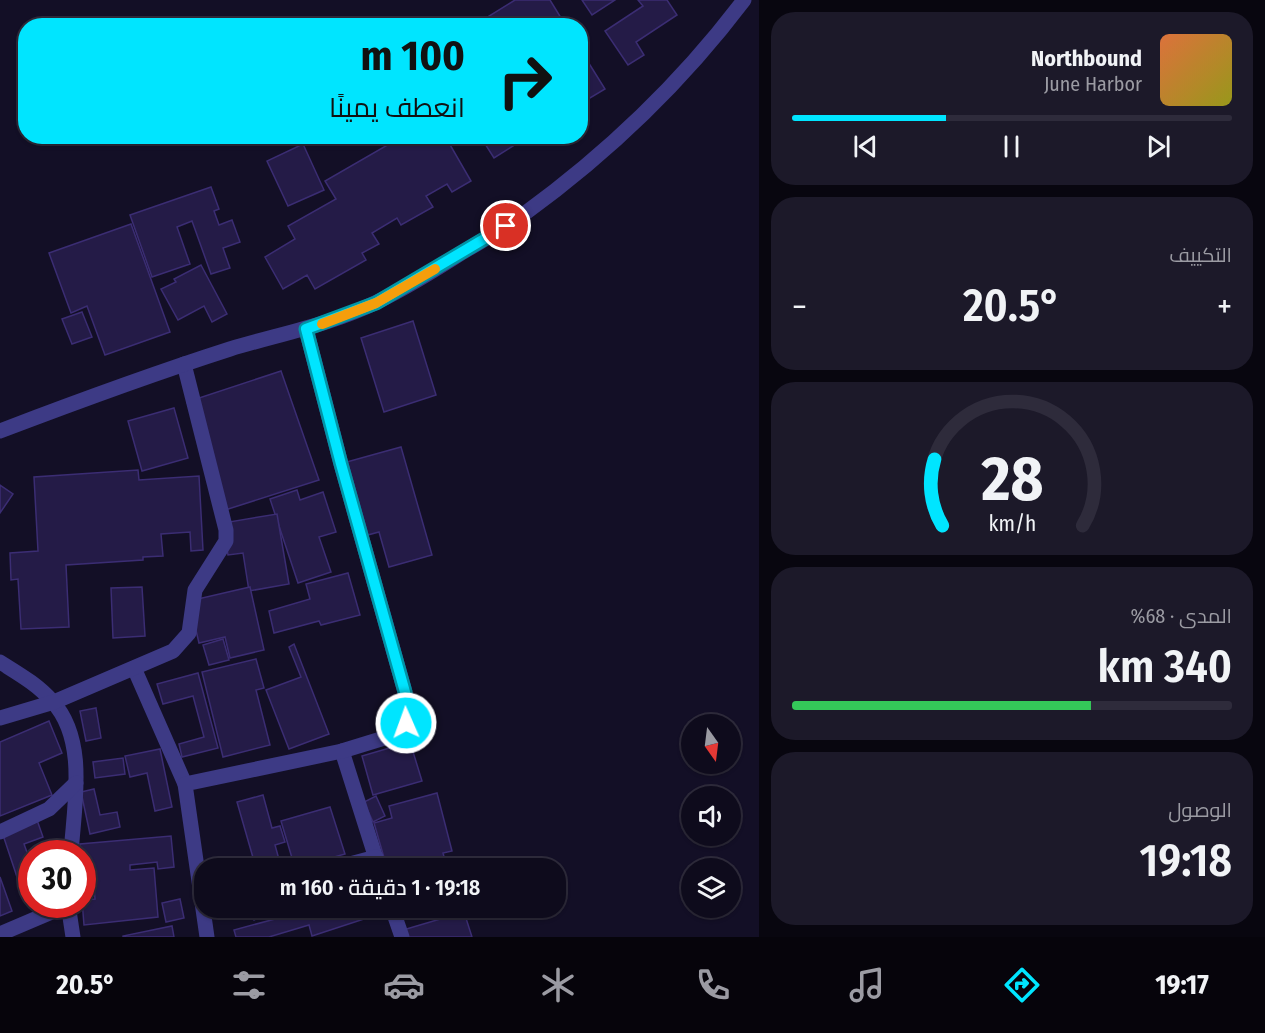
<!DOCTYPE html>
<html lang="ar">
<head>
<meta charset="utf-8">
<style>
	:root { --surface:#0e0b1c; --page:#1c1929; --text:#f1f3f6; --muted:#9b9ba3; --line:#2e2b3b; --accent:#00e5ff }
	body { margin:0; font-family:"Fira Sans Condensed",Cairo,sans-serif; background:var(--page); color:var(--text); direction:rtl; height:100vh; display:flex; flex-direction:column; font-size:22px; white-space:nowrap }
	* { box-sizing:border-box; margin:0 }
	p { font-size:20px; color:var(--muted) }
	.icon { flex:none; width:33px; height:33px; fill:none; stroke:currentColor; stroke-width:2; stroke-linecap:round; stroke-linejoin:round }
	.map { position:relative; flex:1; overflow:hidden; direction:ltr }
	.panel { display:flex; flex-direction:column; gap:12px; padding:12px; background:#08060f; width:506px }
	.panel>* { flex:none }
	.guide { position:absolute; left:18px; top:18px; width:570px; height:126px; border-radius:24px; box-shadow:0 2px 4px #0004,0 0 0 2px var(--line); direction:rtl; background:#00e5ff; color:#111; overflow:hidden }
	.needle { width:39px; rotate:166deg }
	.fabs { position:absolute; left:681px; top:714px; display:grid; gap:12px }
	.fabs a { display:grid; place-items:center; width:60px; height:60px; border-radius:50%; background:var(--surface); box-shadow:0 2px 4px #0004,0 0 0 2px var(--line); font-size:30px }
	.speed { position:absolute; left:18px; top:840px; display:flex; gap:12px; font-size:30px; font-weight:700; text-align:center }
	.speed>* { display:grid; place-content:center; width:78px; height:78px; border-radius:50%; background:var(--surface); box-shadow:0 2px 4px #0004,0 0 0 2px var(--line); line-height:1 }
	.speed .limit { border:9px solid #d22; background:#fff; color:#111 }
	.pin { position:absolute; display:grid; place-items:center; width:51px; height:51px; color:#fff; margin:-26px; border:3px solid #fff; border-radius:50%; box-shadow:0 2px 6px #0007 }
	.me { position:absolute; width:66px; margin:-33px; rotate:358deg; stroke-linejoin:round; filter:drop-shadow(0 0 4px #0008) }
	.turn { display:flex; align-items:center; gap:21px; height:126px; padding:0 24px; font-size:27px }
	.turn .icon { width:78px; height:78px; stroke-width:2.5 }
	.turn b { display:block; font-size:42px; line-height:51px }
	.big { font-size:45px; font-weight:600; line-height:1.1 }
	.panel .widget { flex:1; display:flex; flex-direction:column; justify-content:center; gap:9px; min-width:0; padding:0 21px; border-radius:24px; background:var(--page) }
	.panel .dial { align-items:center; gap:0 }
	.dial svg { height:156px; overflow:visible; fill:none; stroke:var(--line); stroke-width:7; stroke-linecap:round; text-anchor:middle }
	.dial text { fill:var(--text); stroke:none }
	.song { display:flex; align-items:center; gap:18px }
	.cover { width:72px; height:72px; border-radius:9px; background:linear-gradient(135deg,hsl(20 70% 55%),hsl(60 70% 35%)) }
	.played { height:6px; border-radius:3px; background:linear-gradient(90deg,var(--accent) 35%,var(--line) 35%) }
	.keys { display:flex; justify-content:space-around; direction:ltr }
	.heat { display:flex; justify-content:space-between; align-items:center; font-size:33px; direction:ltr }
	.charge { height:9px; border-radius:4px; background:linear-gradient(90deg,#34c759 68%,var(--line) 0) }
	.trip { position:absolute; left:194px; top:858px; width:372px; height:60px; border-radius:24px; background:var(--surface); box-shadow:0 2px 4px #0004,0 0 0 2px var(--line); font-weight:600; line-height:60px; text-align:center; direction:rtl }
	.tab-bar { display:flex; height:96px; justify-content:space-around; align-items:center; background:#06040b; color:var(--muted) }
	.tab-bar .icon { width:42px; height:42px }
	.tab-bar .selected { color:var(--accent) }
	.tab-bar b { font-size:27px; color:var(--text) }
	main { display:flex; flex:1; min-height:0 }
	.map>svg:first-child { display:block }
	.building { fill:#241b47; stroke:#3b2d73; stroke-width:1.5 }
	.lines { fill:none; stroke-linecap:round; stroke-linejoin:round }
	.minor { stroke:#3d3a85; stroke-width:15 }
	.tertiary { stroke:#3d3a85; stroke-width:15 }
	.route-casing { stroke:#0095a6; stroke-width:15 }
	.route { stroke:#00e5ff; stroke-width:10 }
	.slow { stroke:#f59e0b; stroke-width:10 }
</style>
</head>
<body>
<main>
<section class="panel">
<div class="widget">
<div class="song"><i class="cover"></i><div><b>Northbound</b><p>June Harbor</p></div></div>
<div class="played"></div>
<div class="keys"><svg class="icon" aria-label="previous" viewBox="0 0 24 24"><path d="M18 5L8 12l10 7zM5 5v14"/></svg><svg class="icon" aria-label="pause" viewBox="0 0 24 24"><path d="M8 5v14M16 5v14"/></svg><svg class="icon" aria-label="next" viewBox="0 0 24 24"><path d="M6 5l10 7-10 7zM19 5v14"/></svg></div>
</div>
<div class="widget"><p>التكييف</p>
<div class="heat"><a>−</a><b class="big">20.5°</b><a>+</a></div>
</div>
<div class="widget dial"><svg viewBox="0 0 100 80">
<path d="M14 69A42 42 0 1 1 86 69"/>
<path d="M14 69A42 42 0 0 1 10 35" stroke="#00e5ff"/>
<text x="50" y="56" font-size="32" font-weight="700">28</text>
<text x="50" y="72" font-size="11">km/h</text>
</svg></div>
<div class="widget"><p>المدى · 68%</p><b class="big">340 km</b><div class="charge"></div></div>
<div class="widget"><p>الوصول</p><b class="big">19:18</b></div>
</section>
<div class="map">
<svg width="760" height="937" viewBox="0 0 760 937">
	<rect width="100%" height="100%" fill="#130f26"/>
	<!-- building -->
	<g class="building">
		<polygon points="515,0 550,0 566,26 473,26"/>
		<polygon points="582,0 615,0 592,15"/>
		<polygon points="638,0 667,0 677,15 636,42 644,55 628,65 605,31 643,6"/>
		<polygon points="580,49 605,89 580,104"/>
		<polygon points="403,136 445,136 471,181 452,192 447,184 426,196 433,207 401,225 397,218 372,233 379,244 362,253 366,260 315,289 307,275 283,289 265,257 295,239 288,226 336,199 325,181"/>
		<polygon points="480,136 529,136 494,158"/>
		<polygon points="303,144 324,190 288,206 267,161"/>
		<polygon points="211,187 219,209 214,211 219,225 232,220 240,242 223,248 230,268 211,274 192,221 177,227 190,264 152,277 130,215"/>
		<polygon points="131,224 170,332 105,355 87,306 71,313 49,253"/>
		<polygon points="201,265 227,314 212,322 204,306 178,320 161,289 176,282 174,279"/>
		<polygon points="82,312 92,337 72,344 62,319"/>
		<polygon points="413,321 436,395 384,412 361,338"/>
		<polygon points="281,371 319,480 222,511 187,402"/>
		<polygon points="174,408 188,458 142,471 128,421"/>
		<polygon points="401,447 432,555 389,567 379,532 364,536 343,463"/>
		<polygon points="138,470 139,480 199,476 203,550 191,551 190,532 161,534 163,556 143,557 143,560 66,565 69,627 21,629 18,579 11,580 10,553 38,551 34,477"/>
		<polygon points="0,485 13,494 0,513"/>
		<polygon points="297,490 300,500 323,492 336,532 319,537 331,572 298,583 270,499"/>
		<polygon points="277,514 289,584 249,591 243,553 228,555 223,523"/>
		<polygon points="348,573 360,615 321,625 319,621 274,633 269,611 310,599 306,584"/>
		<polygon points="142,587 145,636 113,638 111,588"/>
		<polygon points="250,587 264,650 230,658 225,637 199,643 189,601"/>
		<polygon points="223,639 229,660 209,665 203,645"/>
		<polygon points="294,644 329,734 289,749 266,690 301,677 289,647"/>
		<polygon points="256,659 264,688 256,690 270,745 223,757 202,672"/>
		<polygon points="198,673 218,748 182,757 179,744 204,737 193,696 163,704 157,684"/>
		<polygon points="96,708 101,738 86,741 80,711"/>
		<polygon points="49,721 62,753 39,763 52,795 0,816 0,742"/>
		<polygon points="410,742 422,781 373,795 362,756"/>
		<polygon points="160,749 172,807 155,811 147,773 130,777 125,756"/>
		<polygon points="123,758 125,774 95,778 93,762"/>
		<polygon points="94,789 100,815 117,812 120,827 90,834 81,792"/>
		<polygon points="437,793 452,851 443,853 447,868 387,868 374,823 392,818 389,806"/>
		<polygon points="263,795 272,828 280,826 285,842 275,845 280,863 256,868 237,802"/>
		<polygon points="376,796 385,816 373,822 364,802"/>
		<polygon points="330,807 345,854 295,868 281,821"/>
		<polygon points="37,820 43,837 24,844 28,855 32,854 32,873 29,874 32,881 32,895 24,898 2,832"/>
		<polygon points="171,836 174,867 158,869 157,862 130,865 130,870 154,868 158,917 84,925 82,900 95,899 92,864 82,865 80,844"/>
		<polygon points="0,877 12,911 0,916"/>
		<polygon points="180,899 184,918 166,922 162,903"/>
		<polygon points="249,908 262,908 265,915 254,920"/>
		<polygon points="316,908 367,908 370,917 312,936 309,925 269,937 236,937 234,930"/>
		<polygon points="464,912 472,937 405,937 403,930"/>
		<polygon points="172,926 174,937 123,937 123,936"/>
	</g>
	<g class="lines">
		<!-- minor -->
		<g class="minor">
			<path d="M0 662C19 674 37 684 52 701 88 740 74 805 71 854"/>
			<polyline points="134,668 185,784"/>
			<polyline points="0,718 54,702 173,651 189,633 195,590 226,541 226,530 184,364"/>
			<polyline points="342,751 379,868"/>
			<polyline points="0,832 49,809 76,783"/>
			<polyline points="335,868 376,857"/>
			<polyline points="68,904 73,937"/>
			<polyline points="392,908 402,937"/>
			<polyline points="0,934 68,905"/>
			<polyline points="207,937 185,784 342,751 394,735 406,723 407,711 405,692 341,464 306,329"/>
		</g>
		<!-- tertiary -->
		<path class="tertiary" d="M0 431C76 402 152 374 230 349 279 334 330 325 377 302 406 288 435 270 463 252 483 240 505 228 524 214 608 153 682 82 744 0"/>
	</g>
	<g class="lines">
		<defs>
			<polyline id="route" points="406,723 407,711 405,692 341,464 306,329 376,303 506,226"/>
		</defs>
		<!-- route casing -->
		<use href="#route" class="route-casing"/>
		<!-- route -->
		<use href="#route" class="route"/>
		<!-- slow -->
		<polyline class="slow" points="322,324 376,303 435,269"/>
	</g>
</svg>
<div class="fabs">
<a><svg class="needle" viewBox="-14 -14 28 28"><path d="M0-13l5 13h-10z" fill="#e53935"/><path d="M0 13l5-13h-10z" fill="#9b9ba3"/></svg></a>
<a><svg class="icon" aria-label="sound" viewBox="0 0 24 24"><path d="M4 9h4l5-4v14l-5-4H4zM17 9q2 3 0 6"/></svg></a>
<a><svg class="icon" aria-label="layers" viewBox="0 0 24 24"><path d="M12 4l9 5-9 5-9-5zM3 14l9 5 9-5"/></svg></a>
</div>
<div class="speed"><div class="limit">30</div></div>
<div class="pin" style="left:506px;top:226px;background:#d93025"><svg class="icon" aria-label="arrive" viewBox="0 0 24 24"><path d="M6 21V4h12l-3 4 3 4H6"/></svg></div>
<svg class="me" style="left:406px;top:723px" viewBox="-20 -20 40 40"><circle r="17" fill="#00e5ff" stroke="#fff" stroke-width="3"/><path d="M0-11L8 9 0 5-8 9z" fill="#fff"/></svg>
<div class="trip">19:18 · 1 دقيقة · 160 m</div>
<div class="guide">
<div class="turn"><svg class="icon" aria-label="right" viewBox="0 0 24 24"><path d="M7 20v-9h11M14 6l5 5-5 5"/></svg><div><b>100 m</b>انعطف يمينًا</div></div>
</div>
</div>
</main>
<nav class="tab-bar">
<b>19:17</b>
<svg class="icon selected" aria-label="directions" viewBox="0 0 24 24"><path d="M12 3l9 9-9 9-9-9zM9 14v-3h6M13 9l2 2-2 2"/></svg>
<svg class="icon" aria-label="music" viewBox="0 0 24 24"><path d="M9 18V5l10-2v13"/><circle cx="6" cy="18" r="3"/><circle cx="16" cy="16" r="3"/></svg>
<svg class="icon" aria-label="phone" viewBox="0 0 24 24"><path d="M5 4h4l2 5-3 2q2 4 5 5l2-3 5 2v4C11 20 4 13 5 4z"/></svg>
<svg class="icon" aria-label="climate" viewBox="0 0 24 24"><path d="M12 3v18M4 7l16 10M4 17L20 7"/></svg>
<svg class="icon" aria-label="car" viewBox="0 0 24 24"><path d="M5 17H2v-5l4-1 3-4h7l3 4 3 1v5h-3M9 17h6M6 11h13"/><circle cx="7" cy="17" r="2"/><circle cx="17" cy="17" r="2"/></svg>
<svg class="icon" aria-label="filters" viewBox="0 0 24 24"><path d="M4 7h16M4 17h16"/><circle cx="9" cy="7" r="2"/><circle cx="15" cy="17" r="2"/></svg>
<b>20.5°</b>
</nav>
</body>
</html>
